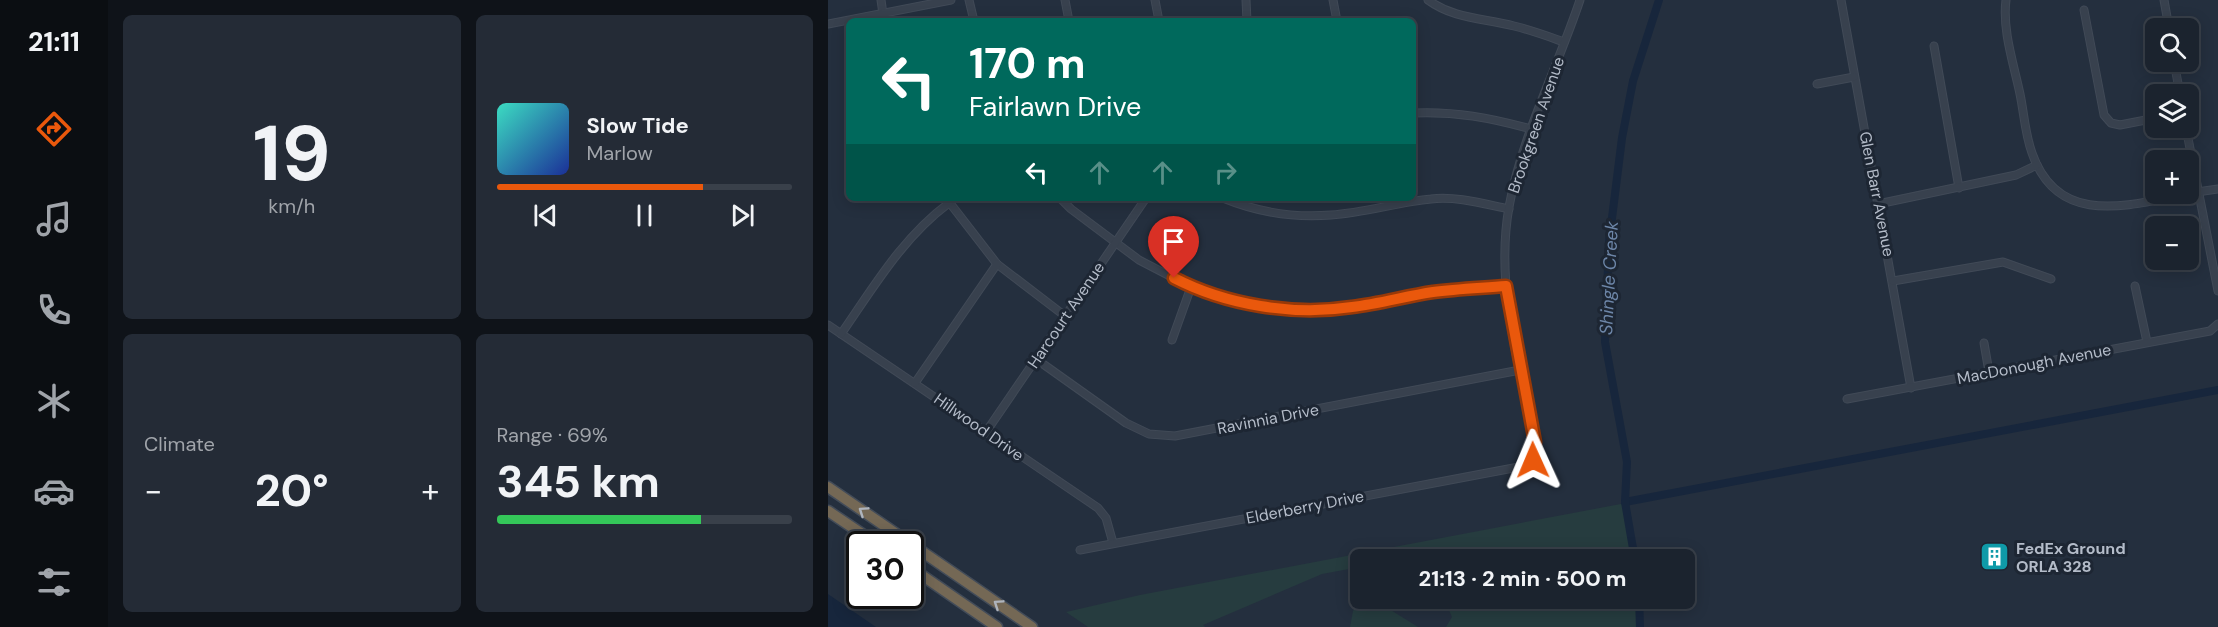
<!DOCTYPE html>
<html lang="en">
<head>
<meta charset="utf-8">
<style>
	:root { --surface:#1b232e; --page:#242b36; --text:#f1f3f6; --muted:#a0a4aa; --line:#39404a; --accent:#ea580c }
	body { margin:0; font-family:"DM Sans",sans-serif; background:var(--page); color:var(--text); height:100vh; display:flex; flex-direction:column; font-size:22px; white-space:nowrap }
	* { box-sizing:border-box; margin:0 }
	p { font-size:20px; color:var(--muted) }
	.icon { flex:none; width:33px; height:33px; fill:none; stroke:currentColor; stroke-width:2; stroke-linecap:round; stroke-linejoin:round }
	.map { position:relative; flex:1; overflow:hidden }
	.drawer { display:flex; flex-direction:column; gap:15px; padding:15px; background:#0f1319; width:720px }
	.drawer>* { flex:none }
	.banner { position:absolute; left:18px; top:18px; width:570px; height:183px; border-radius:9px; box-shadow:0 3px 15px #0003,0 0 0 2px var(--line); background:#00695c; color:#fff; overflow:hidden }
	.tools { position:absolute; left:1317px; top:18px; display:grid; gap:12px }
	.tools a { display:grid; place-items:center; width:54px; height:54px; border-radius:9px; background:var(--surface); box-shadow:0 3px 15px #0003,0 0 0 2px var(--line); font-size:30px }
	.speed { position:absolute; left:18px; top:531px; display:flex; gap:12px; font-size:30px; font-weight:700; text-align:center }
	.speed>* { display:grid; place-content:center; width:78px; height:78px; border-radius:50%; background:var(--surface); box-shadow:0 3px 15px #0003,0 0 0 2px var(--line); line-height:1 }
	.speed .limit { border:3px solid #111; border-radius:9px; background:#fff; color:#111 }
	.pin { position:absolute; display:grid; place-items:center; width:51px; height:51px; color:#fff; margin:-62px -26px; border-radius:50% 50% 50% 0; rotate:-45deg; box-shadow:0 0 6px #0007 }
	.pin .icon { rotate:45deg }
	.me { position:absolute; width:66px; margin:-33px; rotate:359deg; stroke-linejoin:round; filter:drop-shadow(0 0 4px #0008) }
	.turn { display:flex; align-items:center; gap:21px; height:126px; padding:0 24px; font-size:27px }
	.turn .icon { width:78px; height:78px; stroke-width:2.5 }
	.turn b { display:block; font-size:42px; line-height:51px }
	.lanes { display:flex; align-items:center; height:57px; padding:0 24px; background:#0003; justify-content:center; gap:30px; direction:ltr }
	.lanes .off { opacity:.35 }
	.big { font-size:45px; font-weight:700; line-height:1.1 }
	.drawer .card { flex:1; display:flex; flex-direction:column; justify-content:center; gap:9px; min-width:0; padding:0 21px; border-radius:9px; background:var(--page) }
	.drawer .dial { align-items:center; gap:0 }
	.dial b { font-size:78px; line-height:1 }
	.song { display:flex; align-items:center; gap:18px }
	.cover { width:72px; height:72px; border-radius:9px; background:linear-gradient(135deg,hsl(170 70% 55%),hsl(230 70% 35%)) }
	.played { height:6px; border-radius:3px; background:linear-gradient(90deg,var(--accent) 70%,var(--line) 70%) }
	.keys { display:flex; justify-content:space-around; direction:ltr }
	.heat { display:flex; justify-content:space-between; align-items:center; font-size:33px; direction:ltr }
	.charge { height:9px; border-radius:4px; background:linear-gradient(90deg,#34c759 69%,var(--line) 0) }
	.drawer .tiles { flex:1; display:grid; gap:15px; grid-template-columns:repeat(2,1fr) }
	.trip { position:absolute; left:522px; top:549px; width:345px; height:60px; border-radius:9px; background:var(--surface); box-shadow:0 3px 15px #0003,0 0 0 2px var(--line); font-weight:700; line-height:60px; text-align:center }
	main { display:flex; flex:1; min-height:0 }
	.tab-bar { display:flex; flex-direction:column; width:108px; justify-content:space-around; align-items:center; background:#0b0e12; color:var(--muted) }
	.tab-bar .icon { width:42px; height:42px }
	.tab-bar .current { color:var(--accent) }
	.tab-bar b { font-size:27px; color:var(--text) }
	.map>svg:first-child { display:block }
	.green { fill:#263c3f }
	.water { fill:#17263c }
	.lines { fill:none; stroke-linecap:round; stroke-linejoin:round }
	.canal { stroke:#17263c; stroke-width:8 }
	.minor-casing { stroke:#414a57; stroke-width:9 }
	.highway-casing { stroke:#434c59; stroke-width:13 }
	.minor { stroke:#38414e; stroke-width:7 }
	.highway { stroke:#746855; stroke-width:10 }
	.oneway { stroke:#aeb4bd }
	.route-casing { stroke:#983908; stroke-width:15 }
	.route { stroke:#ea580c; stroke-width:10 }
	.labels { text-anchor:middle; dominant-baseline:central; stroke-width:6; stroke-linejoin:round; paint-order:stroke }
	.street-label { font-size:16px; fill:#b4bcc9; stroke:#1d2633 }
	.poi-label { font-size:16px; font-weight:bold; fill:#b4bcc9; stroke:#1d2633; text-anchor:start }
	.water-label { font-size:18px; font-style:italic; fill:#6d86a8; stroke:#1d2633 }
</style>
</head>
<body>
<main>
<nav class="tab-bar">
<b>21:11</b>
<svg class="icon current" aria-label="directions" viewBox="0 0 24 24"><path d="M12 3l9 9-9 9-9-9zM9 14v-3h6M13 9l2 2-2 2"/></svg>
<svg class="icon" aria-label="music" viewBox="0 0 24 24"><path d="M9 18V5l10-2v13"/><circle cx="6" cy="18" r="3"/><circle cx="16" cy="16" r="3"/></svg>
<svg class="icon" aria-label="phone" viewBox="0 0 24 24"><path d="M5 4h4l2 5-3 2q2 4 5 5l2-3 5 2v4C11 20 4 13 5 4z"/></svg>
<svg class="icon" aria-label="climate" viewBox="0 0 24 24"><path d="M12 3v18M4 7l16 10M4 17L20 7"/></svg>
<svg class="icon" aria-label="car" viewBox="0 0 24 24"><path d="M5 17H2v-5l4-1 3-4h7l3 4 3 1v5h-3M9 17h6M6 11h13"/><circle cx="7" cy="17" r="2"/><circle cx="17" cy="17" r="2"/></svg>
<svg class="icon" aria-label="filters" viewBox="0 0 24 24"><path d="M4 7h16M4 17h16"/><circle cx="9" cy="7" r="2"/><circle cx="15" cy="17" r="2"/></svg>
</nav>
<section class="drawer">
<div class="tiles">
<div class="card dial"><b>19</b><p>km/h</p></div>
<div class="card">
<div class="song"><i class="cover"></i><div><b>Slow Tide</b><p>Marlow</p></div></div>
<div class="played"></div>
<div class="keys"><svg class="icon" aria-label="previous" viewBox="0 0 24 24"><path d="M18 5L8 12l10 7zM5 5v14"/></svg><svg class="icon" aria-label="pause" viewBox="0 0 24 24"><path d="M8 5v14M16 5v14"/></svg><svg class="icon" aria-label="next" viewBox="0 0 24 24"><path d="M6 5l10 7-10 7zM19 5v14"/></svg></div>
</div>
<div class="card"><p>Climate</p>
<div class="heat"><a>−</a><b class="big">20°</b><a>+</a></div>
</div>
<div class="card"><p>Range · 69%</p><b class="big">345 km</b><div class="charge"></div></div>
</div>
</section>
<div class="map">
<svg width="1390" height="627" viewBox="0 0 1390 627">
	<rect width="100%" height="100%" fill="#242f3e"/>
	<!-- green -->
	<g class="green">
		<polygon points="798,503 807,559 532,560 532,567 494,574 375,625 377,627 260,627 238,612 312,595"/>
		<polygon points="533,599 553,604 590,627 522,627 525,611"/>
		<polygon points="616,599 812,599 811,627 618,627 624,617"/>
	</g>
	<!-- water -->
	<polygon class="water" points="0,594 48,627 0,627"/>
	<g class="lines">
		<!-- canal -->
		<g class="canal">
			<polyline points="797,502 1390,390"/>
			<polyline points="807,560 797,502 799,462 777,342 781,242 794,138 805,81 831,0"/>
			<polyline points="811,598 812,627"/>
		</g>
		<defs>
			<g id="minor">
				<polyline points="53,0 56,21"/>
				<polyline points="141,0 146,21"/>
				<polyline points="237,0 241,21"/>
				<polyline points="327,0 331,21"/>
				<polyline points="418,0 419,21"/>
				<polyline points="505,0 509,21"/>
				<path d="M600 0C626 19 655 18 686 26 703 30 719 36 736 42"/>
				<polyline points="1013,0 1083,388"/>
				<path d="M1178 0C1174 30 1186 65 1192 94 1196 113 1197 134 1204 153 1230 228 1301 205 1360 194"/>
				<polyline points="1336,0 1341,28"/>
				<polyline points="1256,10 1276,115 1283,123 1292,125 1328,118"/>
				<polyline points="0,24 123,0"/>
				<polyline points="1106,46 1131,188"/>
				<polyline points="1346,62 1352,94"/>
				<polyline points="989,84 1026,77"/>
				<path d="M585 113C627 111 663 118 703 129"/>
				<polyline points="1358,128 1390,291"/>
				<polyline points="1369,192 1390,189"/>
				<polyline points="118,198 169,264 237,316"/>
				<polyline points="232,198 243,209 311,260 363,287 433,307 522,308 606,292 678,286"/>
				<path d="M395 198C429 212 466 218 503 215 537 213 570 202 603 199 629 196 656 204 681 209"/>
				<polyline points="1050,204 1188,175 1209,165"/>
				<polyline points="1065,281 1175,262 1223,279"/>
				<polyline points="1307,286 1319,342"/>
				<polyline points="0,325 270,508 278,518 285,543"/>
				<path d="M13 334C45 288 74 238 121 203"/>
				<polyline points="344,340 363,287"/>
				<polyline points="1156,343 1161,372"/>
				<polyline points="208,359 298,423 321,434 347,436 692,370"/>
				<polyline points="87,383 169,264"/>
				<polyline points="1019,399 1382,331 1390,324"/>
				<polyline points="158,432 318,198"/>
				<path d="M252 550 696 466 705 460 707 442C691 366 667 285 681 207 694 135 729 69 752 0"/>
			</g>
			<g id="highway">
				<polyline points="0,487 204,627"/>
				<polyline points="0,511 49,544"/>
				<polyline points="82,567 169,627"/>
			</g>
		</defs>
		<!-- minor casing -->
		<use href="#minor" class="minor-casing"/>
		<!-- highway casing -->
		<use href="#highway" class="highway-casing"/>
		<!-- minor -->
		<use href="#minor" class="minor"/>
		<!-- highway -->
		<use href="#highway" class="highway"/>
	</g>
	<!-- one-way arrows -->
	<defs><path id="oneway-chevron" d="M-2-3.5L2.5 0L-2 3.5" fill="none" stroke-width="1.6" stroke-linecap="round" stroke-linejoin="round" transform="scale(1.5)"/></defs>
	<g class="oneway">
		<use href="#oneway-chevron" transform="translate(35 511) rotate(-146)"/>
		<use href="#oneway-chevron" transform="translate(170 604) rotate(-146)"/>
	</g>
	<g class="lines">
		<defs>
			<path id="route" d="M346 278C398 305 465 316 524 307 551 304 578 296 605 292 629 289 654 288 678 286L707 442 705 460"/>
		</defs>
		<!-- route casing -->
		<use href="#route" class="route-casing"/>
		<!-- route -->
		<use href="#route" class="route"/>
	</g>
	<!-- icons -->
	<defs>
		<symbol id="building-square" viewBox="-11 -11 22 22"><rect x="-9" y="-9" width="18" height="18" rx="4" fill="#0f9aa8" stroke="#1d2633"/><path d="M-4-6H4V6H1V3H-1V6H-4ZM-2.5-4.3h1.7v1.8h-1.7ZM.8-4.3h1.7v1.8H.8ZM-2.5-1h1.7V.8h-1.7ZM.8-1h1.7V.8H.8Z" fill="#fff"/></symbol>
	</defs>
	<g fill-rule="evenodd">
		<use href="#building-square" x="1150" y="540" width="33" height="33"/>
	</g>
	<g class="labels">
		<!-- street labels -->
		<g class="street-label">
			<text transform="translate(708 125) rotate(-71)">Brookgreen Avenue</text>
			<text transform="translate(1049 194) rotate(79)">Glen Barr Avenue</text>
			<text transform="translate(238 315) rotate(-56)">Harcourt Avenue</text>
			<text transform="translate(1206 364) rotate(-11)">MacDonough Avenue</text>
			<text transform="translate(440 419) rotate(-11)">Ravinnia Drive</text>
			<text transform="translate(151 427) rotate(35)">Hillwood Drive</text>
			<text transform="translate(477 507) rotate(-11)">Elderberry Drive</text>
		</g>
		<!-- poi labels -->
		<g class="poi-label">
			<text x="1188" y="548">FedEx Ground<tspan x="1188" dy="18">ORLA 328</tspan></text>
		</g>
		<!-- water labels -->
		<g class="water-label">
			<text transform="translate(781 278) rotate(-87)">Shingle Creek</text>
		</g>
	</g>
</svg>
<div class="tools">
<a><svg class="icon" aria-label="search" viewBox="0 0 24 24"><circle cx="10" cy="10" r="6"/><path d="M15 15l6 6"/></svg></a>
<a><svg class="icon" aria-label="layers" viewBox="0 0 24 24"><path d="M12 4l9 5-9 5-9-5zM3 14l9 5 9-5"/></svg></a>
<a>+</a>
<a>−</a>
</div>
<div class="speed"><div class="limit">30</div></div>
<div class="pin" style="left:346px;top:278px;background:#d93025"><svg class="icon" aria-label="arrive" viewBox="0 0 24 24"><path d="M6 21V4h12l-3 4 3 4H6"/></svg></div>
<svg class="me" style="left:705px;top:460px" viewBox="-20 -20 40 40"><path d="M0-17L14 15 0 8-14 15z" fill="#ea580c" stroke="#fff" stroke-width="4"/></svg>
<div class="trip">21:13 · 2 min · 500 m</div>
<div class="banner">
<div class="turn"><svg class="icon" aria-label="left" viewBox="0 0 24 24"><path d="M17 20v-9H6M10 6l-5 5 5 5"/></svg><div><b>170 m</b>Fairlawn Drive</div></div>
<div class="lanes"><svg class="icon" aria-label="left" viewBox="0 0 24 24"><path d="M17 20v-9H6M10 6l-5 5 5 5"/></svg><svg class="icon off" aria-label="ahead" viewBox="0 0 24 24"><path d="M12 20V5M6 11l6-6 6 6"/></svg><svg class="icon off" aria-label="ahead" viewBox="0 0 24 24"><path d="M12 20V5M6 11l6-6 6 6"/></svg><svg class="icon off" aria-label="right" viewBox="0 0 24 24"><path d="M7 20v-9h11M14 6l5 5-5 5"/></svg></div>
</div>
</div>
</main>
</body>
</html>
